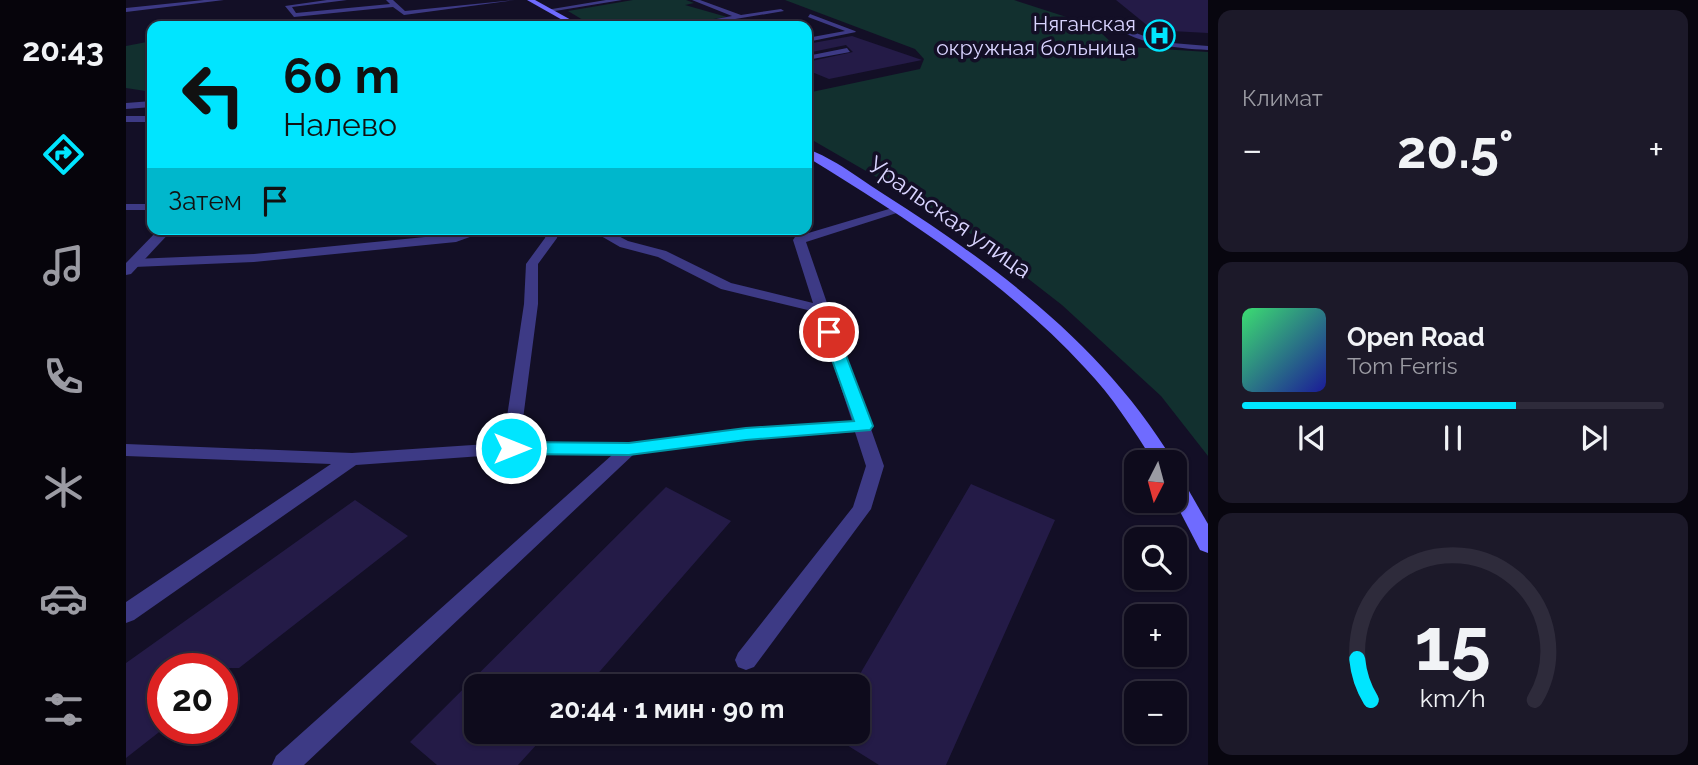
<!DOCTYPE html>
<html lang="ru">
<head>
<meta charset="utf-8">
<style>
	:root { --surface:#0e0b1c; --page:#1c1929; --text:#f1f3f6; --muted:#9b9ba3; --line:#2e2b3b; --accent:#00e5ff }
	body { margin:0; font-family:Raleway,sans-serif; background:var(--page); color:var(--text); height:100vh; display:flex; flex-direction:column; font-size:26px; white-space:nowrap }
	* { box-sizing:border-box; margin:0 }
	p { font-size:23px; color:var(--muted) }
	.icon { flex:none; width:38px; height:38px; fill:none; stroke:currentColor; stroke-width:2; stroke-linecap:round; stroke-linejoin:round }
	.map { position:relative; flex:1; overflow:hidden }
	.sheet { display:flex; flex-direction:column; gap:10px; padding:10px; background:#08060f; width:490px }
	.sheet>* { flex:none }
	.guide { position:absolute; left:21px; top:21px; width:665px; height:214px; border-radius:14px; box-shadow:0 2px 5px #0004,0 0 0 2px var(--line); background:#00e5ff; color:#111; overflow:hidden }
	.needle { width:46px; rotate:186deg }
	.buttons { position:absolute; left:998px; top:450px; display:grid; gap:14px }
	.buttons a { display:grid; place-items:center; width:63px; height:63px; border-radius:14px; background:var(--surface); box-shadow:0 2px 5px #0004,0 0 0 2px var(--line); font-size:35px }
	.speed { position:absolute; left:21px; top:653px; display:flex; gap:14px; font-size:35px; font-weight:700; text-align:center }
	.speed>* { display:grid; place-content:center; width:91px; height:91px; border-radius:50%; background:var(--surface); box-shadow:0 2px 5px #0004,0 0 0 2px var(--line); line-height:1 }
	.speed .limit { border:10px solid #d22; background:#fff; color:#111 }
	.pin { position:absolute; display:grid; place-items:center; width:60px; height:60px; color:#fff; margin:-30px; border:4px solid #fff; border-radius:50%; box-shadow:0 2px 7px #0007 }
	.me { position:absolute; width:77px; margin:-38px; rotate:90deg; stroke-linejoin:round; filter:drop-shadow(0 0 5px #0008) }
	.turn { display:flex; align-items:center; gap:24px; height:147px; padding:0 21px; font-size:32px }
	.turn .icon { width:91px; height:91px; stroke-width:2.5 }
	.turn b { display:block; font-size:49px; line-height:60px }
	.then { display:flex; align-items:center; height:66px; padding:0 21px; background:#0003; gap:14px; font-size:26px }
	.big { font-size:52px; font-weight:700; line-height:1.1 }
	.sheet .widget { flex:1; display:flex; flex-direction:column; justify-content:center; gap:10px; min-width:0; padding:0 24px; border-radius:14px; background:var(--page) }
	.sheet .dial { align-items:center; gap:0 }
	.dial svg { height:182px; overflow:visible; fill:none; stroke:var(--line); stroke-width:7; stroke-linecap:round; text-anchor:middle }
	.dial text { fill:var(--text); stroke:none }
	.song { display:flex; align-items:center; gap:21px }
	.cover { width:84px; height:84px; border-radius:10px; background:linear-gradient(135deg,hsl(140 70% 55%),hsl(240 70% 35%)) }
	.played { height:7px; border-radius:4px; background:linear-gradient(90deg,var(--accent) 65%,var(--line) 65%) }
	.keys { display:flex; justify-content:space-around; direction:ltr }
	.heat { display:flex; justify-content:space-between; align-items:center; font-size:38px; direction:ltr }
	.trip { position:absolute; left:338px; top:674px; width:406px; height:70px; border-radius:14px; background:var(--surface); box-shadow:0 2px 5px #0004,0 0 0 2px var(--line); font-weight:700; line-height:70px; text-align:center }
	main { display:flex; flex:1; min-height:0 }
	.menu { display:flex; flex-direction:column; width:126px; justify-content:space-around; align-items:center; background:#06040b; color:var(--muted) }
	.menu .icon { width:49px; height:49px }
	.menu .current { color:var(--accent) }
	.menu b { font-size:32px; color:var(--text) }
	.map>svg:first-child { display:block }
	.green { fill:#12302f }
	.building { fill:#241b47 }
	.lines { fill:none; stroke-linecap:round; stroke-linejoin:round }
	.lane { fill:#3d3a85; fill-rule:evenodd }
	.street { fill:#3d3a85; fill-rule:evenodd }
	.secondary { fill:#6f6bff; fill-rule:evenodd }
	.route { fill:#00e5ff; stroke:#0095a6; stroke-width:2 }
	.labels { text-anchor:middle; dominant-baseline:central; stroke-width:7; stroke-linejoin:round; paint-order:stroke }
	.far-poi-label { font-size:21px; fill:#d9d4ff; stroke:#130f26; text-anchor:end }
	.street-label { font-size:24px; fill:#d9d4ff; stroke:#130f26 }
</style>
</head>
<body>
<main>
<nav class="menu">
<b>20:43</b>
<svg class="icon current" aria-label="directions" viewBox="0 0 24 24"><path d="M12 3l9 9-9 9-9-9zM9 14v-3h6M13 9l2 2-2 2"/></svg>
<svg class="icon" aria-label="music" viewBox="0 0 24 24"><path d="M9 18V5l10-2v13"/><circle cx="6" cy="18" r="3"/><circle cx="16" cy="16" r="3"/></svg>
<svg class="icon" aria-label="phone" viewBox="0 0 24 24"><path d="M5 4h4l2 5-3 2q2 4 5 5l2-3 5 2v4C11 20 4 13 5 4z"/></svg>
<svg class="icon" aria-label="climate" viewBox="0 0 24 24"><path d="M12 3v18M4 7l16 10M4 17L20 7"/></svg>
<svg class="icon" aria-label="car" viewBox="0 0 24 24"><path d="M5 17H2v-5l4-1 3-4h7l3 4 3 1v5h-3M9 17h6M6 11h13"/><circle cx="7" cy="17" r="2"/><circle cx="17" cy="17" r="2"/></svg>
<svg class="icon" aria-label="filters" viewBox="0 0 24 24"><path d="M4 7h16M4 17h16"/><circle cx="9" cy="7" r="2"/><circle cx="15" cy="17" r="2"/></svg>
</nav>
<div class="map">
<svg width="1082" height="765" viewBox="0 0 1082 765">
	<rect width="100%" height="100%" fill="#130f26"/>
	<!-- green -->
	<g class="green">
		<polygon points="507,0 560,0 568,3 559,5 601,17 541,26 467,26 442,11"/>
		<polygon points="659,0 888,0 959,23 970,28 989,46 1082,52 1082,456 1035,396 936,305 832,224 681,137 681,93 794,69 798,59 789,49"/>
		<polygon points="26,41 26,92 0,88 0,46"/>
	</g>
	<!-- building -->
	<g class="building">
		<polygon points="990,0 1082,0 1082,33 1027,30"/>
		<polygon points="726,36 796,60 703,79 681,70 681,62 727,52 720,45 681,53 681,44"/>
		<polygon points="845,484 929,520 820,765 753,765 700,732 732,732 732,686 727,686"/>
		<polygon points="540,487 605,521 461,686 350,686 350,732 422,732 392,765 311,765 284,742"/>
		<polygon points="229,500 282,536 113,668 37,668 37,729 0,758 0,663"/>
	</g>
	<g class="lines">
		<!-- lane -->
		<g class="lane">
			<polygon points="78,0 98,0 0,12 0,8"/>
			<polygon points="201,0 221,0 166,7 170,13 264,4 260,0 267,0 279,11 389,0 278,15 267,7 168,17 159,6"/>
			<polygon points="480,0 496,0 423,12 420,10"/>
			<polygon points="566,0 574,0 615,15 655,9 658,11 567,26 553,26 606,16"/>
			<polygon points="684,14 729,31 730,32 681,42 681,38 719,31 682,17"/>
			<path d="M986 24 1034 42 1082 46V50C1047 48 1016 45 986 26Z"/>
			<polygon points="721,48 724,52 681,60 681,56"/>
			<polygon points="26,101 26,107 0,109 0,103"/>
			<rect x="0" y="116" width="26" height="6"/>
			<rect x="0" y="204" width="26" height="6"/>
			<polygon points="773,206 777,207 777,211 680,242 742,422 746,426 745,429 758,466 745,509 628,667 620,670 612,667 609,660 612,653 727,507 740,466 729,432 620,440 508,454 178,765 146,765 150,756 486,455 385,454 230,465 8,620 0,623 0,602 205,464 0,456 0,444 226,453 377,443 398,304 400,264 419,238 421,229 433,229 431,238 412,264 412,304 394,442 503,443 620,428 726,421 690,312 595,289 532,257 494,247 463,229 479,229 502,241 540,251 605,283 687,303 667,240 669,237"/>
			<polygon points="347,229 366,229 330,242 128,262 8,267 2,263 8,259 128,254 329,234"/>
		</g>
		<!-- street -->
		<polygon class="street" points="33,229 47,229 5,274 0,275 0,263"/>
		<!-- secondary -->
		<g class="secondary">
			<polygon points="401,0 409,0 456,26 447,26"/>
			<path d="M681 149C708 158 735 180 759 195 871 266 979 347 1048 462H1028C1007 429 986 396 959 368 879 281 780 218 681 157Z"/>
			<polygon points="1048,475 1055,477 1082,524 1082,553 1074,550 1048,500"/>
		</g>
	</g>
	<!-- route -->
	<polygon class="route" points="703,328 711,332 747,426 744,430 620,440 503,455 385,454 376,448 385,442 503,443 620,428 728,421 696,332"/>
	<!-- icons -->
	<defs>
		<symbol id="hospital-ring" viewBox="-11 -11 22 22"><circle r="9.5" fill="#130f26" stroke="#00e5ff" stroke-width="1.5"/><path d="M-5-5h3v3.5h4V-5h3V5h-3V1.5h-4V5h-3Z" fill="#00e5ff"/></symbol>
	</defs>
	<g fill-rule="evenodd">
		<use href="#hospital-ring" x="1016" y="18" width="35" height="35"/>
	</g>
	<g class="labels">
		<!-- far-poi labels -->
		<g class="far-poi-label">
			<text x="1010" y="23">Няганская<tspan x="1010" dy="24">окружная больница</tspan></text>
		</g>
		<!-- street labels -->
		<g class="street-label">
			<text transform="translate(824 217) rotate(35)">Уральская улица</text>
		</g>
	</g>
</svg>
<div class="buttons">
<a><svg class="needle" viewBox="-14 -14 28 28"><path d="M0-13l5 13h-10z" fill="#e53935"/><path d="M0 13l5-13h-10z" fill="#9b9ba3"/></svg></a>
<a><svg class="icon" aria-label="search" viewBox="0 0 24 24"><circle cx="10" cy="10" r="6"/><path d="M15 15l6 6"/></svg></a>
<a>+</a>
<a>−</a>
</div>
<div class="speed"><div class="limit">20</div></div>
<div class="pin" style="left:703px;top:332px;background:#d93025"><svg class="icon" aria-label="arrive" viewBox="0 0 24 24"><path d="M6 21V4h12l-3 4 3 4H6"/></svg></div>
<svg class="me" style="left:385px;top:448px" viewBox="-20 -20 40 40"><circle r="17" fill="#00e5ff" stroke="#fff" stroke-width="3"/><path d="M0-11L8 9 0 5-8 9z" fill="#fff"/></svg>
<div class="trip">20:44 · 1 мин · 90 m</div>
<div class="guide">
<div class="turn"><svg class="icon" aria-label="left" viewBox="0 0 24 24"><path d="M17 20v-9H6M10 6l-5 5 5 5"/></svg><div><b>60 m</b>Налево</div></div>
<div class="then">Затем<svg class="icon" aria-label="arrive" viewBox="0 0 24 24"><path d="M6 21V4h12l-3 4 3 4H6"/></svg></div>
</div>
</div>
<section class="sheet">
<div class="widget"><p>Климат</p>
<div class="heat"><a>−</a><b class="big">20.5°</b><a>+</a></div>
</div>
<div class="widget">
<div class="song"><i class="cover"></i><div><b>Open Road</b><p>Tom Ferris</p></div></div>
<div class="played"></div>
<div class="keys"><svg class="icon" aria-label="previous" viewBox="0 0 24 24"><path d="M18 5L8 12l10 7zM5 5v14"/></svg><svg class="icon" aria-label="pause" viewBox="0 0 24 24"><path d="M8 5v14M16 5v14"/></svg><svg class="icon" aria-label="next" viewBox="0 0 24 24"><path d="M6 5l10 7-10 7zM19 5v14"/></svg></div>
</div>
<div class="widget dial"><svg viewBox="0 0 100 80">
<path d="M14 69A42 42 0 1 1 86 69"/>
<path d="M14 69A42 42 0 0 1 8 51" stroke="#00e5ff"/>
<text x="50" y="56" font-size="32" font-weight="700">15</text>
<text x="50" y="72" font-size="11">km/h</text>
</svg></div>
</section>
</main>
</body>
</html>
